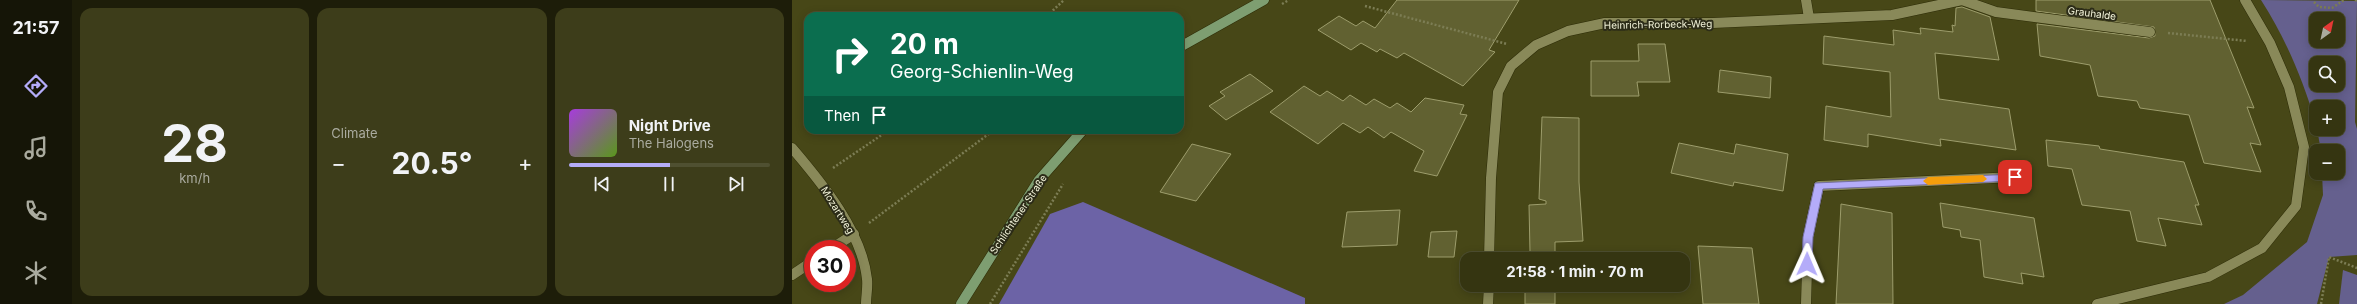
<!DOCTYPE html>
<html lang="en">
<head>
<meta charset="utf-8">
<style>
	:root { --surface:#353511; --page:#3d3d1a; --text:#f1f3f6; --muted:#aaab9f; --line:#4f5031; --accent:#b4acf9 }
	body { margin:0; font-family:Inter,sans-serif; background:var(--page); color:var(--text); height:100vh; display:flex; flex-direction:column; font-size:15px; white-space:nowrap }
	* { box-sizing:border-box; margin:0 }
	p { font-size:13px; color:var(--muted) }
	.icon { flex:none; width:22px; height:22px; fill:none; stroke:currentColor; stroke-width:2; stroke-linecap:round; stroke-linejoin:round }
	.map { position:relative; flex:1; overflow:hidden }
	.side { display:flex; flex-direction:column; gap:8px; padding:8px; background:#1d1d09; width:720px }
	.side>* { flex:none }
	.guide { position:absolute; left:12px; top:12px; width:380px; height:122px; border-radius:12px; box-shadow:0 2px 10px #0003,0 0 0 1px var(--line); background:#0b6e4f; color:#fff; overflow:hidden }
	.needle { width:26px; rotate:33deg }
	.controls { position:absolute; left:1517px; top:12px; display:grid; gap:8px }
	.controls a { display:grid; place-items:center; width:36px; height:36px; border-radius:8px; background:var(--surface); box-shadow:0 2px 10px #0003,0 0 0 1px var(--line); font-size:20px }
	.speed { position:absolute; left:12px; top:240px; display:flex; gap:8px; font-size:20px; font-weight:700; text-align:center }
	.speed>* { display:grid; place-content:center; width:52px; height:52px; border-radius:50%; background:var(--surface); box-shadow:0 2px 10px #0003,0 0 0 1px var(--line); line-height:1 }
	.speed .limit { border:6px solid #d22; background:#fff; color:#111 }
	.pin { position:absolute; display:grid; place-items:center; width:34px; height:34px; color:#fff; margin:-17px; border-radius:8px; box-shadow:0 2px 6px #0006 }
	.me { position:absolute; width:44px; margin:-22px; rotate:1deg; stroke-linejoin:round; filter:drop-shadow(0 0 3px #0008) }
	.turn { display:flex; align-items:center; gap:14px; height:84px; padding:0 20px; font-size:18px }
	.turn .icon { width:52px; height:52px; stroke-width:2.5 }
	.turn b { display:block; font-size:28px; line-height:34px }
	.then { display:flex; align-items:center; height:38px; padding:0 20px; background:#0003; gap:8px; font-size:15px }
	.big { font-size:30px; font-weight:700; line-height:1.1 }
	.side .tile { flex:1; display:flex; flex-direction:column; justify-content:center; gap:6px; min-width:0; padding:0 14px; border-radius:12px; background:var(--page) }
	.side .dial { align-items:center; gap:0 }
	.dial b { font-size:52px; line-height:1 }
	.song { display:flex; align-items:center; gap:12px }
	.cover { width:48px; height:48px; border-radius:6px; background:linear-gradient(135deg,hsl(280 70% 55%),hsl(90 70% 35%)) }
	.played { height:4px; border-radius:2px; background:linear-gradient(90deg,var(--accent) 50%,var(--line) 50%) }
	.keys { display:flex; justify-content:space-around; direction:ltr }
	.heat { display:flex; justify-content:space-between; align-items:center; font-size:22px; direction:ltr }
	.side .tiles { flex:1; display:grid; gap:8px; grid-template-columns:repeat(3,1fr) }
	.trip { position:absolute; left:668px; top:252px; width:230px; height:40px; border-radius:12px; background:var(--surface); box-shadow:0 2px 10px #0003,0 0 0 1px var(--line); font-weight:700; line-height:40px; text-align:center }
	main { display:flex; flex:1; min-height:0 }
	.tabs { display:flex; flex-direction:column; width:72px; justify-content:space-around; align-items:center; background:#151507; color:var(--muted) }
	.tabs .icon { width:28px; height:28px }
	.tabs .selected { color:var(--accent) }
	.tabs b { font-size:18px; color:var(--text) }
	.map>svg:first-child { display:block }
	.green { fill:#65608e; fill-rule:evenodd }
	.forest { fill:#6c63a6 }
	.building { fill:#616131; stroke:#9d9d6c }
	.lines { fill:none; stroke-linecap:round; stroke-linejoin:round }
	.minor-casing { stroke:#2d2c07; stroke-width:11 }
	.secondary-casing { stroke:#2d2c07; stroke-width:11 }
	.path { stroke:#7c7d54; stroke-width:2.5; stroke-dasharray:2 2; stroke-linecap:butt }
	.minor { stroke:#898959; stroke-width:10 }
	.secondary { stroke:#7e9e71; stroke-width:10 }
	.route { fill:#b4acf9; stroke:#7570a2 }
	.slow { fill:#f59e0b }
	.labels { text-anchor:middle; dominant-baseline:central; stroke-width:4; stroke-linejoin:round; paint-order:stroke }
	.street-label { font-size:10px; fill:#f3f4da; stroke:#2c2c18 }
</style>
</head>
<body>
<main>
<nav class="tabs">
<b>21:57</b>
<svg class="icon selected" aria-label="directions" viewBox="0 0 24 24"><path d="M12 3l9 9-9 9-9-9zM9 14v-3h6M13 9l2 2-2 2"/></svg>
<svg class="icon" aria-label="music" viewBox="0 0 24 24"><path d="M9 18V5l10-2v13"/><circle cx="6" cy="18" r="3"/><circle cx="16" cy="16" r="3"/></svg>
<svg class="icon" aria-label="phone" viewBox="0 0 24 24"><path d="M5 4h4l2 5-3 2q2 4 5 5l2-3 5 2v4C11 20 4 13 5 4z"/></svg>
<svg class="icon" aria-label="climate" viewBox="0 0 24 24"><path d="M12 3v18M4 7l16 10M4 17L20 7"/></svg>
</nav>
<section class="side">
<div class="tiles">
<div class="tile dial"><b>28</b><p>km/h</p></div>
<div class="tile"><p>Climate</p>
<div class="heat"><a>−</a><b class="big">20.5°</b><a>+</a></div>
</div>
<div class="tile">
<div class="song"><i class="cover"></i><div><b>Night Drive</b><p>The Halogens</p></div></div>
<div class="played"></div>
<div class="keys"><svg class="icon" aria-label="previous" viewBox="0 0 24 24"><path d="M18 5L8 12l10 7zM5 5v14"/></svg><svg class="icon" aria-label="pause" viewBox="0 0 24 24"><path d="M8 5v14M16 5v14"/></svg><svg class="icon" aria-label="next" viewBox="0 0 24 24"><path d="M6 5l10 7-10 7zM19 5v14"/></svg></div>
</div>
</div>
</section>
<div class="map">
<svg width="1565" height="304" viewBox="0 0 1565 304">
	<rect width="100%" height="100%" fill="#474717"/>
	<!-- green -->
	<g class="green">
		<path d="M1469 0 1565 1 1563 122 1565 129V255L1537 257 1525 304H1432L1451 295 1515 242 1531 195 1530 173H1546V151H1529L1525 129H1546V107H1524V124C1511 80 1494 39 1469 0ZM1524 19H1546V41H1524ZM1524 63H1546V85H1524Z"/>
		<polygon points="1551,270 1565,275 1565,304 1547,304"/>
	</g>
	<!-- forest -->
	<polygon class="forest" points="291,202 513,298 513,304 207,304 258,214"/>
	<!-- building -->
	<g class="building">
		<polygon points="605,0 727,0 697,50 703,52 671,86 612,53 605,58 588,49 585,52 569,43 559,50 526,30 547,16 564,26 571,21 583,28"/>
		<polygon points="1244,0 1418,0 1462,108 1455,107 1469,145 1458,143 1469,172 1412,163 1397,115 1348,108 1345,101 1306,96 1298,65 1248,56 1245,24 1357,38 1363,36 1362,27 1244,11"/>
		<polygon points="1170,7 1198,17 1207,60 1143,53 1147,99 1217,109 1224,150 1148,139 1149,146 1076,134 1076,147 1032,140 1034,106 1099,117 1098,72 1031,64 1032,36 1102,45 1101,30 1129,34 1128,28 1161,32 1160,25 1163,26 1164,8"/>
		<polygon points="846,44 873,44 878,82 845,82 847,96 799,96 799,61 847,61"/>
		<polygon points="928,70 979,77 978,98 926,92"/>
		<polygon points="458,74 481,91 434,120 417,106 433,96 428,92"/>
		<polygon points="512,86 528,96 535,91 551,101 558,95 574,105 582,99 598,108 605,103 619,112 633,98 672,105 668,114 675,115 645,176 622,171 632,151 599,132 592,138 576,127 568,133 551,123 526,144 478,112"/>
		<polygon points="750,117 787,118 787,182 791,241 763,242 763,259 734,259 734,252 738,252 737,205 754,204 754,201 747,199"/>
		<polygon points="1254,140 1307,146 1308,149 1392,162 1407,205 1403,205 1410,225 1366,218 1374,246 1345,241 1338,211 1290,205 1280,169 1256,166"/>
		<polygon points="887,143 942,154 944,144 996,154 991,191 942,182 941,186 879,173"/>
		<polygon points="400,144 439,154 404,201 368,192"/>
		<polygon points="1148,203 1242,218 1252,277 1229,273 1231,284 1192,277 1188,240 1169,237 1168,230 1151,227"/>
		<polygon points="1049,204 1100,213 1101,304 1044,304"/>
		<polygon points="608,210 605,245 550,247 555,212"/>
		<polygon points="665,231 662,257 636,257 639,232"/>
		<polygon points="906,246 960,248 967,304 911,304"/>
		<rect x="733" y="285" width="30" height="19"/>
	</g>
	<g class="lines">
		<defs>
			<g id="minor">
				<polyline points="1014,0 1017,18"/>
				<polyline points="1170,0 1204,12 1358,32"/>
				<path d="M0 148C30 183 70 232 75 279 76 287 74 296 74 304"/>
				<polyline points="39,249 62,234"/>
				<polyline points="697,259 699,178 706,92 719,66 744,45 776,31 813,23 921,23 1100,15 1170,0"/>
				<polyline points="0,275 21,261"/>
				<polyline points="696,304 697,285"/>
				<polyline points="1014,304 1016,237 1027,186 1223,177"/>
				<polyline points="1305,304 1416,277 1470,248 1504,206 1512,147 1497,87 1478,43 1453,0"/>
			</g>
			<g id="secondary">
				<polyline points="388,47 472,0"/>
				<polyline points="169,304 247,180 291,130"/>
			</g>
		</defs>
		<!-- minor casing -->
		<use href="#minor" class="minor-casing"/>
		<!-- secondary casing -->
		<use href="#secondary" class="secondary-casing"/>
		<!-- path -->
		<g class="path">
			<polyline points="1563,0 1565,1"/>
			<polyline points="1522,2 1527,7 1540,8 1552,0"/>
			<polyline points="490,4 497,0"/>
			<polyline points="573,6 715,44"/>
			<polyline points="255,16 272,0"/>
			<polyline points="1376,33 1455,41"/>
			<polyline points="41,168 97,130"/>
			<polyline points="77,223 202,130"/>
			<polyline points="198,304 271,184"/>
			<polyline points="1529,304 1537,257 1565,268"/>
		</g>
		<!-- minor -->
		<use href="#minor" class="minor"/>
		<!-- secondary -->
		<use href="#secondary" class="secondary"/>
	</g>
	<!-- route -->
	<polygon class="route" points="1223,174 1228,177 1223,181 1031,189 1021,237 1020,264 1015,268 1010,264 1011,237 1023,183"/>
	<!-- slow -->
	<polygon class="slow" points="1191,175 1195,179 1191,182 1136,185 1131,181 1136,177"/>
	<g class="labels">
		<!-- street labels -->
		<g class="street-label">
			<text transform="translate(1300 13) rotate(7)">Grauhalde</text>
			<text transform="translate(866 24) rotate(-1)">Heinrich-Rorbeck-Weg</text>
			<text transform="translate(46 210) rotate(58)">Mozartweg</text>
			<text transform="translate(226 214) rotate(-56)">Schlichtener Straße</text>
		</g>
	</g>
</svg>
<div class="controls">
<a><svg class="needle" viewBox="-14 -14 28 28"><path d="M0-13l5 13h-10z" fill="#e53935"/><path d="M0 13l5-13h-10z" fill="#aaab9f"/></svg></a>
<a><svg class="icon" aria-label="search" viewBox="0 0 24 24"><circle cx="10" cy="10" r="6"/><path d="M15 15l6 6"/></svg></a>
<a>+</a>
<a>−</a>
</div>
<div class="speed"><div class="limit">30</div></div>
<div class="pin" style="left:1223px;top:177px;background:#d93025"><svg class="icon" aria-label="arrive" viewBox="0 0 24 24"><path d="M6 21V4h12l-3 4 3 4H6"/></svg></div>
<svg class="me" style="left:1015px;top:264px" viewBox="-20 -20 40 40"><path d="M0-17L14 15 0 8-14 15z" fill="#b4acf9" stroke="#fff" stroke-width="4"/></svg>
<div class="trip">21:58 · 1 min · 70 m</div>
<div class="guide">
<div class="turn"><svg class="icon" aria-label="right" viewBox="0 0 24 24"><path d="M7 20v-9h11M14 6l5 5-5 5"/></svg><div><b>20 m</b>Georg-Schienlin-Weg</div></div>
<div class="then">Then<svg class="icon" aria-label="arrive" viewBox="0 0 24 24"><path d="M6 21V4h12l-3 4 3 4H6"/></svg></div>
</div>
</div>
</main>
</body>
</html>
